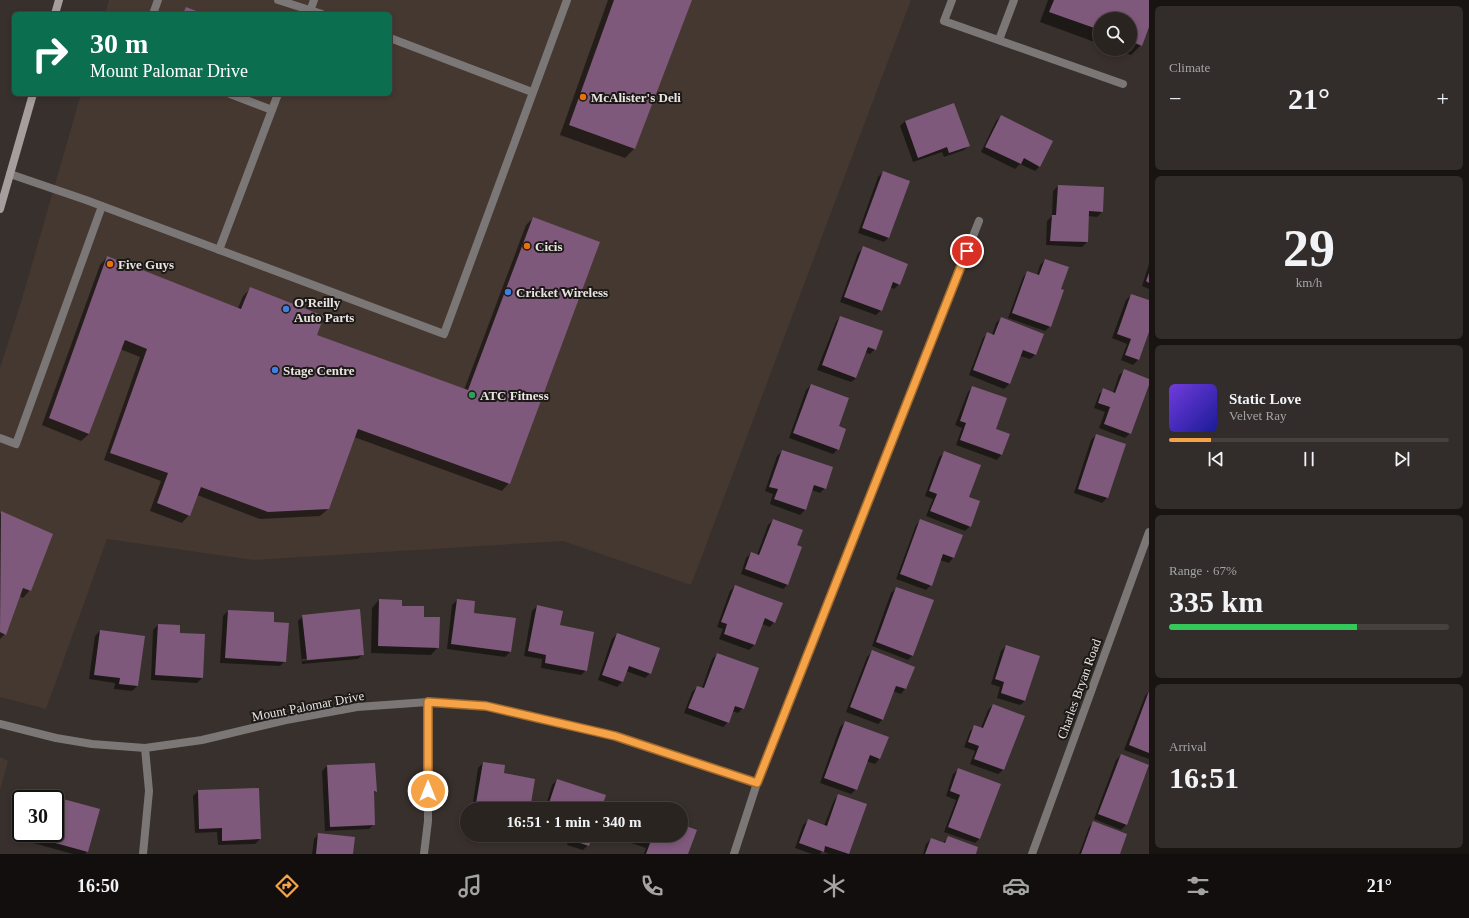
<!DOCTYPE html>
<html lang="en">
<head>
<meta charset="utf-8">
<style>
	:root { --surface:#2a2421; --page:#322c2a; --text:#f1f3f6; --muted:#a5a4a5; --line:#46413f; --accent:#f6a246 }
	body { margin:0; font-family:"Times New Roman",serif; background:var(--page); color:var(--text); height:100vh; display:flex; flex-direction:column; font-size:15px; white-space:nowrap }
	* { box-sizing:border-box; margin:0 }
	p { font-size:13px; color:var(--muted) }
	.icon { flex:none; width:22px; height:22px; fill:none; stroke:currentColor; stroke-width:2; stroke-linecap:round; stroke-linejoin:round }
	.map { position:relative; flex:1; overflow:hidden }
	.drawer { display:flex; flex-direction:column; gap:6px; padding:6px; background:#171412; width:320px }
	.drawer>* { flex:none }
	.top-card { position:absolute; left:12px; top:12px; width:380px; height:84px; border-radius:6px; box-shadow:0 2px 6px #0003,0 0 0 1px var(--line); background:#0b6e4f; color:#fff; overflow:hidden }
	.controls { position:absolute; left:1093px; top:12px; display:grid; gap:8px }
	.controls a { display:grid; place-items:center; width:44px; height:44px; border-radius:50%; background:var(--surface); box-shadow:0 2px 6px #0003,0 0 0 1px var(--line); font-size:20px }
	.speed { position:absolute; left:12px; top:790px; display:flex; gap:8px; font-size:20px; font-weight:700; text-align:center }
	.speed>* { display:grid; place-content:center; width:52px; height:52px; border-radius:50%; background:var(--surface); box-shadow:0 2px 6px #0003,0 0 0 1px var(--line); line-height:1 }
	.speed .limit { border:2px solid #111; border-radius:6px; background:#fff; color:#111 }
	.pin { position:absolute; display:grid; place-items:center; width:34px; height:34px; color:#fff; margin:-17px; border:2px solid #fff; border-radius:50%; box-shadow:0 1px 4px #0007 }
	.me { position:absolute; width:44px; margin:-22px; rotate:0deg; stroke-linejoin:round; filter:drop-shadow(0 0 3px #0008) }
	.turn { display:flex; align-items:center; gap:14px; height:84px; padding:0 12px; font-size:18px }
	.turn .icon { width:52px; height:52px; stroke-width:2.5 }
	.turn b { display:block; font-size:28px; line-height:34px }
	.big { font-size:30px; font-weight:700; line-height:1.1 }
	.drawer .widget { flex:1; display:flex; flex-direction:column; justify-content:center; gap:6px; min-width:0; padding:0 14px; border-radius:6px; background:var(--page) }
	.drawer .dial { align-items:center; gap:0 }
	.dial b { font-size:52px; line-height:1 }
	.song { display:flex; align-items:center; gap:12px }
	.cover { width:48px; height:48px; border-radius:6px; background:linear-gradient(135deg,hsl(260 70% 55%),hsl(240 70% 35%)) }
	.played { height:4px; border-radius:2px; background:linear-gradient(90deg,var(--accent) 15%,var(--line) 15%) }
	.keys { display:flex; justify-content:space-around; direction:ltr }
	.heat { display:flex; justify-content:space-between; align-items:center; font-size:22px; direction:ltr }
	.charge { height:6px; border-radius:3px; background:linear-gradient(90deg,#34c759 67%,var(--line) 0) }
	.trip { position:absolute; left:460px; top:802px; width:228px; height:40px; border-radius:20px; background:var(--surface); box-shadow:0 2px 6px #0003,0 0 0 1px var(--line); font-weight:700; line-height:40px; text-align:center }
	.dock { display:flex; height:64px; justify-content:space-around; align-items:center; background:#110e0d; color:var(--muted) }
	.dock .icon { width:28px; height:28px }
	.dock .current { color:var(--accent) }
	.dock b { font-size:18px; color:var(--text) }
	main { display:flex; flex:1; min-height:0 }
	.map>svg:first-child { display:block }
	.built { fill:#453831 }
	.shadow { fill:#0007; fill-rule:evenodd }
	.building { fill:#7f597b }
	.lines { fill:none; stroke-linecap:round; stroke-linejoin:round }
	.lane { stroke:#7b7776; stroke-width:8 }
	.street { stroke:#7b7776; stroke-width:8 }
	.secondary { stroke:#a59e9c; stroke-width:8 }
	.route-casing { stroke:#a0692e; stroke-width:10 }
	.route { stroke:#f6a246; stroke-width:7 }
	.food-dot { fill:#e8710a; stroke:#1c1917; stroke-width:1.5 }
	.shop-dot { fill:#3f7fe0; stroke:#1c1917; stroke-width:1.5 }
	.leisure-dot { fill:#2e9e5b; stroke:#1c1917; stroke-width:1.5 }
	.labels { text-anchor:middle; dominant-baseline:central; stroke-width:4; stroke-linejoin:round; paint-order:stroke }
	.poi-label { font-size:13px; font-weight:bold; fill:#e9e4e1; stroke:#1c1917; text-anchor:start }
	.street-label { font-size:13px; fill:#e9e4e1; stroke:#1c1917 }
</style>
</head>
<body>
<main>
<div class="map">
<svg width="1149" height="854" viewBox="0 0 1149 854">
	<rect width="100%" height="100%" fill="#38302c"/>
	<!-- built -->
	<g class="built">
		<polygon points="109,0 911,0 691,585 563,541 253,560 107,539 46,709 0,697 0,368 22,299 81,94 390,94 390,14 105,14"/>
		<polygon points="0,757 8,761 0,790"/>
	</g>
	<!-- shadow -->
	<g class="shadow">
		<polygon points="608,0 691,0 635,148 625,158 560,135"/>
		<polygon points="1048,0 1149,0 1149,24 1141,45 1131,55 1115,49 1130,49 1130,19 1100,19 1100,44 1040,22"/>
		<polygon points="954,104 968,146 964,150 944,157 942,152 913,162 900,126 905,121"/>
		<polygon points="1001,116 1040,166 1035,171 1020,164 1015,169 981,152 996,121"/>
		<polygon points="883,172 889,237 884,242 858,233 878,177"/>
		<polygon points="1058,186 1102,212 1097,217 1088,216 1087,242 1082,247 1046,245 1047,221 1052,216 1053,191"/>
		<polygon points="533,218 509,483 502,491 354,437 328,509 320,516 260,519 197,495 189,515 182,523 150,511 161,481 104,460 140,357 120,349 89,434 81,441 42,425 100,265 107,257 238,308 243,296 250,289 316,336 464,390 526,225"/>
		<polygon points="863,248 899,284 894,289 890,287 881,310 876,315 840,302 858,253"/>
		<polygon points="1045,260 1060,290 1050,326 1045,331 1008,318 1023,277 1028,272 1037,275 1040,265"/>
		<polygon points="1149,264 1149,289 1142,286"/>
		<polygon points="1131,295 1149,301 1149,329 1138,360 1133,365 1121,360 1127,344 1112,338 1126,300"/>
		<polygon points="840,317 875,349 870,354 865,352 856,378 851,382 817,370 836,322"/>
		<polygon points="1001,318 1042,334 1035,355 1030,359 1020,356 1009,384 1004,389 969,375 983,338 988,333 992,335 996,323"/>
		<polygon points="1124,371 1149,380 1130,433 1125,438 1099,428 1105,412 1094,408 1099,394 1104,389 1113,393 1119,375"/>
		<polygon points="811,385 838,449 833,454 789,438 806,390"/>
		<polygon points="973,387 1001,455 997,460 956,445 962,428 955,425 968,392"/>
		<polygon points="1096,435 1124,444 1107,498 1102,503 1074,493 1091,440"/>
		<polygon points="782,451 825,488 820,493 812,490 805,510 800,515 770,504 773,494 765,491 777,456"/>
		<polygon points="944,453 968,498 970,526 965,531 926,516 933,499 925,496 939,457"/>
		<polygon points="1,513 30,590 23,598 19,596 5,634 0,639 0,514"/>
		<polygon points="773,520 796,546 788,584 783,589 741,574 746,558 751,553 757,555 768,525"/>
		<polygon points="921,520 962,535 953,558 949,563 940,560 931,585 926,590 896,579 916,525"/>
		<polygon points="735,586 774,622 770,627 762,624 754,645 749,650 719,639 723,629 717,627 730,591"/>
		<polygon points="896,588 913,655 908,660 872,646 891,593"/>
		<polygon points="379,600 401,607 423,618 438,647 431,655 371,653 372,608"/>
		<polygon points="457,600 510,652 505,657 447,649 452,605"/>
		<polygon points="537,606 559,626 586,670 581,675 541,668 542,659 524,656 532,611"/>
		<polygon points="228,611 273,622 285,661 280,666 220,663 223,616"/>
		<path d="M303 616 363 654 358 659 302 664 298 621ZM359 654V656L302 661V659Z"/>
		<polygon points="158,625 179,634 202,678 197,683 151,680 153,630"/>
		<polygon points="100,631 144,637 137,686 132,691 114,689 115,683 89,679 95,636"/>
		<polygon points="617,634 650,673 645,678 626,671 622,682 617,687 598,680 612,639"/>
		<polygon points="1006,646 1025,701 1020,705 997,698 1000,687 991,684 1001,651"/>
		<polygon points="872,652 914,667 905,689 901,694 893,691 883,719 878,724 846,712 867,657"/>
		<polygon points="717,654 743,708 738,713 732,711 728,722 723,727 684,713 692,692 697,687 702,688 712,659"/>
		<polygon points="1149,691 1149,759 1124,750 1145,696"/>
		<polygon points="993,705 1003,770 998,774 970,764 975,751 964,747 970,731 975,726 981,728 988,710"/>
		<polygon points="845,722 879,759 875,764 866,761 856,789 851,794 820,783 840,727"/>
		<polygon points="1121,755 1149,766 1126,825 1121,830 1094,819 1116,760"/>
		<polygon points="483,763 503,774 529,809 472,809 478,768"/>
		<polygon points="327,766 376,791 373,794 374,824 369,829 325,831 322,771"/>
		<polygon points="958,770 980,838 975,843 944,832 956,800 946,796 953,774"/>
		<polygon points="557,780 600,809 545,809 552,785"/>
		<polygon points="198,791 260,839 255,844 218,845 217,832 195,833 193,796"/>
		<polygon points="41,795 99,810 87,852 85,854 73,854 33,843 36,833 55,833 55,799 37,799"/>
		<polygon points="839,795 865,805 847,854 829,854 822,851 820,854 812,854 795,848 803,825 808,820 824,826 834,800"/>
		<polygon points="1094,822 1119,854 1079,854 1089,827"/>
		<polygon points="681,825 687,854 644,854 646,848 626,841 628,835 681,835"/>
		<polygon points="319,834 352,854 312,854 314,839"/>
		<polygon points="570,835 592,835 588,845 583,850 567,845"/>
		<polygon points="948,838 975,854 923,854 926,844 931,839 943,843"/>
	</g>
	<!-- building -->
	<g class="building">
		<polygon points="614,0 692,0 635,149 569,125"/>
		<polygon points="1054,0 1149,0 1149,27 1142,46 1130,41 1130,19 1100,19 1100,30 1049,12"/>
		<polygon points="186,7 204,14 183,14"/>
		<polygon points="954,103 970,146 949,153 947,147 918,158 905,121"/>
		<polygon points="1001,115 1053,141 1040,167 1024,158 1021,164 985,147"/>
		<polygon points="883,171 910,181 889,238 862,228"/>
		<polygon points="1058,185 1104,187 1103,212 1089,211 1088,242 1050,241 1052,215 1056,215"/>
		<polygon points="533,217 600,242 510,484 358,429 329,509 268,512 201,487 190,516 157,503 168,473 110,453 147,349 125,340 89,434 49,418 107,256 241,309 250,287 324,316 317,335 468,390"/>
		<polygon points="863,246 908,264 900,285 893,282 882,311 844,297"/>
		<polygon points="1045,259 1069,267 1061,289 1064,290 1051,327 1012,313 1027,271 1039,275"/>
		<polygon points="1149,273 1149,283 1146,281"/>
		<polygon points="1131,294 1149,300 1149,332 1139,360 1125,355 1131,339 1117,334"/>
		<polygon points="840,316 883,331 876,350 868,347 856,378 822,365"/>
		<polygon points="1001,317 1044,334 1036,355 1023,350 1010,384 973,370 987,332 994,335"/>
		<polygon points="1124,369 1149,379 1149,385 1131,434 1104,424 1110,407 1098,403 1103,388 1115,393"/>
		<polygon points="811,384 849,398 839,426 846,429 839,450 793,433"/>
		<polygon points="972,386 1007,398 996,429 1010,434 1002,455 960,440 966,423 960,421"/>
		<polygon points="1096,434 1126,444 1108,498 1078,489"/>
		<polygon points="782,450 833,467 826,489 814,485 806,510 774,499 778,489 769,487"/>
		<polygon points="944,451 981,465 969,497 980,501 971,527 930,511 937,494 929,491"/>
		<polygon points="1,511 53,534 31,591 23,588 6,635 0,632"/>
		<polygon points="773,519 803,530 797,545 802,547 788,585 745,569 751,552 759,555"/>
		<polygon points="920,519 963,535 954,558 943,554 932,586 900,574"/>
		<polygon points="735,585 783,603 775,623 765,618 755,645 724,634 727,624 721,622"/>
		<polygon points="896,587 934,600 913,656 876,642"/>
		<polygon points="379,599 402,600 402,606 424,606 424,617 440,617 439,648 378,646"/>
		<polygon points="457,599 475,601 474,613 516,618 511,652 451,644"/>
		<polygon points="537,605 563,611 560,625 594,632 587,671 545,663 546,655 528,651"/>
		<polygon points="360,609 364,655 307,660 302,615"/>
		<polygon points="228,610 274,612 274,622 289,623 286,662 225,658"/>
		<polygon points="158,624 180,625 180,633 205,634 203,678 155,675"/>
		<polygon points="100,630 145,636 138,686 119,684 120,678 94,675"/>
		<polygon points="617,633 660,648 651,674 629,666 623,682 602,675"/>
		<polygon points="1006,645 1040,656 1025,701 1001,693 1004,682 995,679"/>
		<polygon points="872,650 915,667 906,689 896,686 883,720 850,707"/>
		<polygon points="717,653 759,668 744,709 735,706 729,723 688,708 697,686 704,688"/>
		<polygon points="1149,691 1149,753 1129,745"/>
		<polygon points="993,704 1025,716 1004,770 974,759 979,746 968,742 974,725 983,728"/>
		<polygon points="845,721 889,737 880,759 870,755 857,790 824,778"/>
		<polygon points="1121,754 1149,765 1127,825 1098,814"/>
		<polygon points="483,762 505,765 504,773 535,779 530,809 475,809"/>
		<polygon points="375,763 377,792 374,791 375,825 330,827 327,765"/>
		<polygon points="958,768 1001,784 980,839 948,827 960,795 950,791"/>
		<polygon points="557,779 606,795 601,809 547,809"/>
		<polygon points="259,788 261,839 222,841 222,828 199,829 198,790"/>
		<polygon points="41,793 100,809 88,852 37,838 39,833 55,833 55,799 40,799"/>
		<polygon points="838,794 867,804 849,854 825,846 824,852 799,843 808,819 827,826"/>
		<polygon points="1093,821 1127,834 1120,854 1081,854"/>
		<polygon points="681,824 697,830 688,854 646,854 650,843 629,835 681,835"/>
		<polygon points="318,833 355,837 353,854 316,854"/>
		<polygon points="573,835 593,835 589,846 571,840"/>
		<polygon points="948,836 978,847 976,854 925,854 931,838 945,843"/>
	</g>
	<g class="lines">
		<!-- lane -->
		<g class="lane">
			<polyline points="278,0 322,14"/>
			<polyline points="952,0 944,21 1123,84"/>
			<polyline points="153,14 158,0"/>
			<polyline points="309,14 314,0"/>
			<polyline points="390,38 532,92"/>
			<polyline points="999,40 1014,0"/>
			<polyline points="230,94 272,110"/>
			<polyline points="10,174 86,200 444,334 567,0"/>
			<polyline points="219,250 278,94"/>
			<polyline points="0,438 16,444 102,206"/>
		</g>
		<!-- street -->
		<g class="street">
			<polyline points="0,724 56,738 92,744 145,748 202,740 286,720 357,707 428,702 486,706 615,736 757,783"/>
			<polyline points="143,854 149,791 145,748"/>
			<polyline points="424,854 428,821 428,702"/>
			<polyline points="734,854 757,783 979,221"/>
			<polyline points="1032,854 1149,532"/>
		</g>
		<!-- secondary -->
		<g class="secondary">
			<polyline points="55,14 59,0"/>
			<polyline points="0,209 33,94"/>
		</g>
	</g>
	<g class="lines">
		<defs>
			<polyline id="route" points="428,791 428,702 486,706 615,736 757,783 967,251"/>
		</defs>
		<!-- route casing -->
		<use href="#route" class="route-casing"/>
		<!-- route -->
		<use href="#route" class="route"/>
	</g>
	<!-- markers -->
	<g class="food-dot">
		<circle cx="583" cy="97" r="4"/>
		<circle cx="527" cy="246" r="4"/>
		<circle cx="110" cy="264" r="4"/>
	</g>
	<g class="shop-dot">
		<circle cx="508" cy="292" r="4"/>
		<circle cx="286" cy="309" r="4"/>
		<circle cx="275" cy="370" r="4"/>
	</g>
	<circle class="leisure-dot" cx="472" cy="395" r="4"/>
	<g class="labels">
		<!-- poi labels -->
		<g class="poi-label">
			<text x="591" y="97">McAlister's Deli</text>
			<text x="535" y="246">Cicis</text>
			<text x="118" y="264">Five Guys</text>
			<text x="516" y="292">Cricket Wireless</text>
			<text x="294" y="302">O'Reilly<tspan x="294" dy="15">Auto Parts</tspan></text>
			<text x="283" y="370">Stage Centre</text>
			<text x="480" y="395">ATC Fitness</text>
		</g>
		<!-- street labels -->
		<g class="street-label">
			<text transform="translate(1079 689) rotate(-70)">Charles Bryan Road</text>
			<text transform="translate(308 706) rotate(-11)">Mount Palomar Drive</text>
		</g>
	</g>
</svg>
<div class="controls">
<a><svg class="icon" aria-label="search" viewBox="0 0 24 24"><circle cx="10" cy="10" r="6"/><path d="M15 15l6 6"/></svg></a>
</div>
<div class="speed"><div class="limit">30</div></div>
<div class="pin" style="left:967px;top:251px;background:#d93025"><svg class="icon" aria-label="arrive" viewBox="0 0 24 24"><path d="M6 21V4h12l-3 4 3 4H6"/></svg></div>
<svg class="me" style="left:428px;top:791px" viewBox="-20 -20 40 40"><circle r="17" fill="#f6a246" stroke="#fff" stroke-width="3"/><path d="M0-11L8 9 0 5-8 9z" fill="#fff"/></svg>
<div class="trip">16:51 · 1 min · 340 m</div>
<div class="top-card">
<div class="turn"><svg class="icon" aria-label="right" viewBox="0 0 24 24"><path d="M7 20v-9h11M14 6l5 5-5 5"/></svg><div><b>30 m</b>Mount Palomar Drive</div></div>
</div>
</div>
<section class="drawer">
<div class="widget"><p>Climate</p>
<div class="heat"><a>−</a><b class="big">21°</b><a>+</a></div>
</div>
<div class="widget dial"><b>29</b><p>km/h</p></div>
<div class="widget">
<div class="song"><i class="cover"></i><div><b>Static Love</b><p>Velvet Ray</p></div></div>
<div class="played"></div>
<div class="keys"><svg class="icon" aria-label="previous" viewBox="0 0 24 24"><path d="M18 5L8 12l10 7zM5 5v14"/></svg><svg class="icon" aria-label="pause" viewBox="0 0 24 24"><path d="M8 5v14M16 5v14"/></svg><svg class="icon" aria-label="next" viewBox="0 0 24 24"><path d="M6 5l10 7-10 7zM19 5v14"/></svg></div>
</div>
<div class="widget"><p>Range · 67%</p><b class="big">335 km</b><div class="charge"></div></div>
<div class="widget"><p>Arrival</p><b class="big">16:51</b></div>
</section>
</main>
<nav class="dock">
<b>16:50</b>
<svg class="icon current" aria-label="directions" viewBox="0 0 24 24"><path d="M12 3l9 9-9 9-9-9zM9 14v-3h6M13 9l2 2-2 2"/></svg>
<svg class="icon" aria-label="music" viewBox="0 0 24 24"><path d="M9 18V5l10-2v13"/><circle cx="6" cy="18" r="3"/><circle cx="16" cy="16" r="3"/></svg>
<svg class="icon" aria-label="phone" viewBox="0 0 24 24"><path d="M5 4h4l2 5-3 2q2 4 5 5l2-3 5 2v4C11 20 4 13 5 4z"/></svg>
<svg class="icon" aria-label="climate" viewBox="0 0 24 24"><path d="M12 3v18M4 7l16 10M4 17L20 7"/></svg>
<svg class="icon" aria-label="car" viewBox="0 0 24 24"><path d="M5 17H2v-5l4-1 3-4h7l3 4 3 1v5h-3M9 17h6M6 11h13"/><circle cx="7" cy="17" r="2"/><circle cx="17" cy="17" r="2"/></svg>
<svg class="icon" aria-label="filters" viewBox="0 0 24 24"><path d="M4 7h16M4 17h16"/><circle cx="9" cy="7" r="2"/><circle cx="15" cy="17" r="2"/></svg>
<b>21°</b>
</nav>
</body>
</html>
